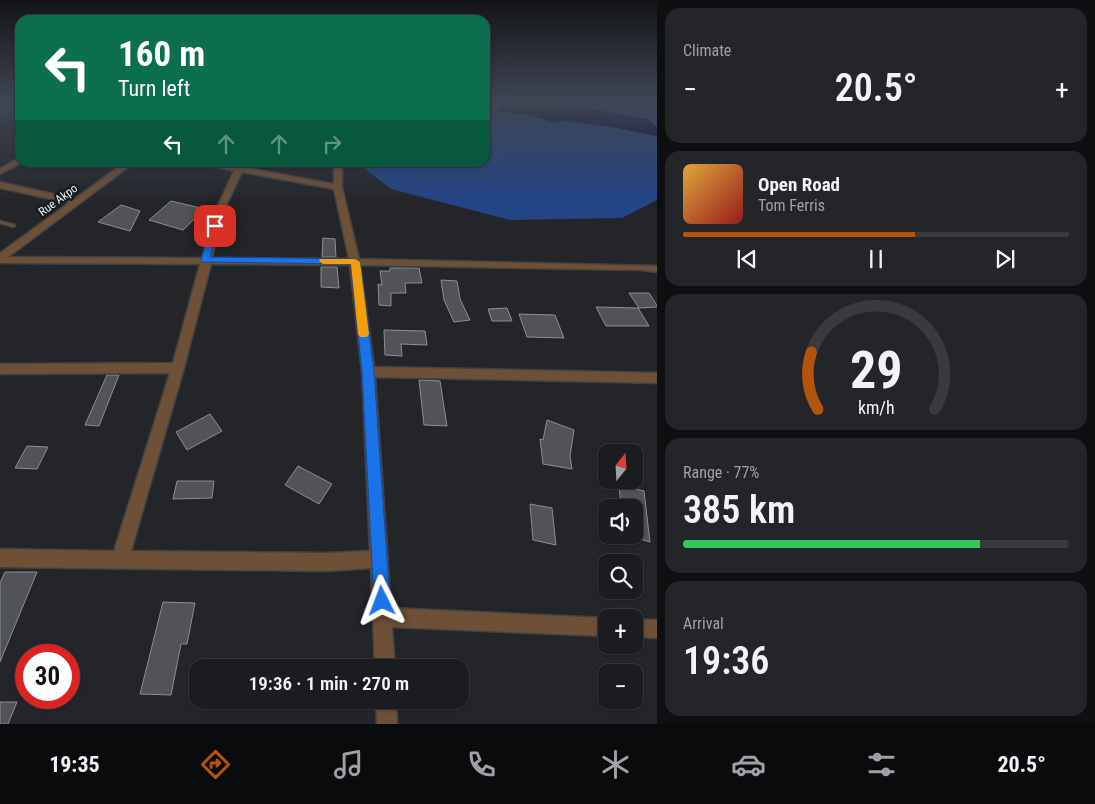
<!DOCTYPE html>
<html lang="en">
<head>
<meta charset="utf-8">
<style>
	:root { --surface:#1a1c1f; --page:#232528; --text:#f1f3f6; --muted:#9fa1a4; --line:#383a3d; --accent:#b45309 }
	body { margin:0; font-family:"Roboto Condensed",sans-serif; background:var(--page); color:var(--text); height:100vh; display:flex; flex-direction:column; font-size:19px; white-space:nowrap }
	* { box-sizing:border-box; margin:0 }
	p { font-size:16px; color:var(--muted) }
	.icon { flex:none; width:28px; height:28px; fill:none; stroke:currentColor; stroke-width:2; stroke-linecap:round; stroke-linejoin:round }
	.map { position:relative; flex:1; overflow:hidden }
	.details { display:flex; flex-direction:column; gap:8px; padding:8px; background:#0e0f11; width:438px }
	.details>* { flex:none }
	.hud { position:absolute; left:15px; top:15px; width:475px; height:152px; border-radius:15px; box-shadow:0 1px 4px #0004,0 0 0 1px var(--line); background:#0b6e4f; color:#fff; overflow:hidden }
	.needle { width:32px; rotate:18deg }
	.buttons { position:absolute; left:598px; top:444px; display:grid; gap:10px }
	.buttons a { display:grid; place-items:center; width:45px; height:45px; border-radius:10px; background:var(--surface); box-shadow:0 1px 4px #0004,0 0 0 1px var(--line); font-size:25px }
	.speed { position:absolute; left:15px; top:644px; display:flex; gap:10px; font-size:25px; font-weight:700; text-align:center }
	.speed>* { display:grid; place-content:center; width:65px; height:65px; border-radius:50%; background:var(--surface); box-shadow:0 1px 4px #0004,0 0 0 1px var(--line); line-height:1 }
	.speed .limit { border:8px solid #d22; background:#fff; color:#111 }
	.pin { position:absolute; display:grid; place-items:center; width:42px; height:42px; color:#fff; margin:-21px; border-radius:10px; box-shadow:0 2px 8px #0006 }
	.me { position:absolute; width:55px; margin:-28px; rotate:357deg; stroke-linejoin:round; filter:drop-shadow(0 0 4px #0008) }
	.turn { display:flex; align-items:center; gap:18px; height:105px; padding:0 20px; font-size:22px }
	.turn .icon { width:65px; height:65px; stroke-width:2.5 }
	.turn b { display:block; font-size:35px; line-height:42px }
	.lanes { display:flex; align-items:center; height:48px; padding:0 20px; background:#0003; justify-content:center; gap:25px; direction:ltr }
	.lanes .off { opacity:.35 }
	.big { font-size:38px; font-weight:600; line-height:1.1 }
	.details .widget { flex:1; display:flex; flex-direction:column; justify-content:center; gap:8px; min-width:0; padding:0 18px; border-radius:15px; background:var(--page) }
	.details .dial { align-items:center; gap:0 }
	.dial svg { height:130px; overflow:visible; fill:none; stroke:var(--line); stroke-width:7; stroke-linecap:round; text-anchor:middle }
	.dial text { fill:var(--text); stroke:none }
	.song { display:flex; align-items:center; gap:15px }
	.cover { width:60px; height:60px; border-radius:8px; background:linear-gradient(135deg,hsl(40 70% 55%),hsl(0 70% 35%)) }
	.played { height:5px; border-radius:2px; background:linear-gradient(90deg,var(--accent) 60%,var(--line) 60%) }
	.keys { display:flex; justify-content:space-around; direction:ltr }
	.heat { display:flex; justify-content:space-between; align-items:center; font-size:28px; direction:ltr }
	.charge { height:8px; border-radius:4px; background:linear-gradient(90deg,#34c759 77%,var(--line) 0) }
	.trip { position:absolute; left:189px; top:659px; width:280px; height:50px; border-radius:15px; background:var(--surface); box-shadow:0 1px 4px #0004,0 0 0 1px var(--line); font-weight:600; line-height:50px; text-align:center }
	.menu { display:flex; height:80px; justify-content:space-around; align-items:center; background:#0a0b0c; color:var(--muted) }
	.menu .icon { width:35px; height:35px }
	.menu .current { color:var(--accent) }
	.menu b { font-size:22px; color:var(--text) }
	main { display:flex; flex:1; min-height:0 }
	.map>svg:first-child { display:block }
	.green { fill:#234485 }
	.water { fill:#000233 }
	.building { fill:#515358; stroke:#8a8d92 }
	.lines { fill:none; stroke-linecap:round; stroke-linejoin:round }
	.service-casing { stroke:#3f4145; stroke-width:3 }
	.minor-casing { stroke:#3f4145; stroke-width:3 }
	.service { fill:#6d5036; fill-rule:evenodd }
	.minor { fill:#6d5036; fill-rule:evenodd }
	.route { fill:#1a73e8; stroke:#114b97 }
	.slow { fill:#f59e0b }
	.labels { text-anchor:middle; dominant-baseline:central; stroke-width:5; stroke-linejoin:round; paint-order:stroke }
	.far-street-label { font-size:12px; fill:#eceef0; stroke:#1a1c20 }
</style>
</head>
<body>
<main>
<div class="map">
<svg width="658" height="724" viewBox="0 0 658 724">
	<rect width="100%" height="100%" fill="#232529"/>
	<!-- green -->
	<polygon class="green" points="485,101 657,101 657,200 622,218 510,220 391,189 357,163 485,162"/>
	<!-- water -->
	<polygon class="water" points="499,101 548,101 648,119 657,127 657,136 611,127 564,121 556,123 524,114 499,112 496,106"/>
	<!-- building -->
	<g class="building">
		<polygon points="171,201 205,209 183,230 149,220"/>
		<polygon points="121,205 140,211 130,231 98,222"/>
		<polygon points="323,238 335,239 336,257 322,257"/>
		<polygon points="321,267 337,267 339,288 321,287"/>
		<polygon points="390,268 419,268 422,283 405,283 406,293 391,293 391,306 379,305 378,284 382,285 380,271 390,271"/>
		<polygon points="441,280 457,281 460,299 470,320 454,322 444,300"/>
		<polygon points="629,293 649,293 658,307 639,308"/>
		<polygon points="596,307 638,308 649,326 606,326"/>
		<polygon points="507,308 512,321 492,321 488,309"/>
		<polygon points="519,314 555,315 564,338 527,337"/>
		<polygon points="384,330 425,331 427,345 401,344 402,356 385,355"/>
		<polygon points="107,375 119,375 99,426 85,425"/>
		<polygon points="419,380 440,381 447,426 424,425"/>
		<polygon points="210,414 222,431 187,450 176,432"/>
		<polygon points="547,420 574,430 570,456 572,469 543,464 540,439 543,440"/>
		<polygon points="27,446 48,447 37,469 15,468"/>
		<polygon points="298,466 332,484 319,504 285,485"/>
		<polygon points="177,481 214,481 212,498 173,499"/>
		<polygon points="619,485 644,491 650,542 634,537 634,508 621,506"/>
		<polygon points="530,504 552,508 556,545 533,540"/>
		<polygon points="5,572 37,572 0,662 0,583"/>
		<polygon points="163,602 195,603 187,644 181,644 171,695 140,694"/>
		<polygon points="0,702 17,702 8,724 0,724"/>
	</g>
	<g class="lines">
		<defs>
			<polygon id="service" points="0,221 15,225 15,226 13,227 0,223"/>
			<g id="minor">
				<polygon points="20,101 20,105 0,114 0,110"/>
				<polygon points="17,159 20,159 20,162 23,162 0,174 0,169"/>
				<path d="M125 162H135L8 257 202 258 216 210 234 171 195 162H215L334 184V162H342V187L359 259 658 266V272L641 270 360 265 374 367 658 373V383L375 377 391 608 606 618V636L392 627 395 668H375L371 568 327 571 0 567V549L114 551 170 373 0 374V364L173 363 200 264 0 263V253L69 203 0 188V182L75 199ZM242 172 334 189 349 259 212 258 224 210ZM211 264 350 265 362 372 370 551 327 553 131 551 184 368Z"/>
				<polygon points="634,619 658,620 658,638 634,637"/>
				<polygon points="376,700 396,700 397,724 377,724"/>
			</g>
		</defs>
		<!-- service casing -->
		<use href="#service" class="service-casing"/>
		<!-- minor casing -->
		<use href="#minor" class="minor-casing"/>
		<!-- service -->
		<use href="#service" class="service"/>
		<!-- minor -->
		<use href="#minor" class="minor"/>
	</g>
	<!-- sky -->
	<linearGradient id="sky" x2="0" y2="1"><stop stop-color="#131417"/><stop offset="0.5" stop-color="#3f4654"/><stop offset="1" stop-color="#3f4654" stop-opacity="0"/></linearGradient>
	<rect width="658" height="203" fill="url(#sky)"/>
	<!-- route -->
	<polygon class="route" points="215,224 219,226 210,257 355,259 360,262 374,372 390,601 388,606 382,609 376,606 374,601 362,372 351,264 202,262 201,260 211,226"/>
	<!-- slow -->
	<polygon class="slow" points="320,259 355,259 360,262 369,334 367,337 360,337 358,334 351,264 323,264 319,261"/>
	<g class="labels">
		<!-- far-street labels -->
		<g class="far-street-label">
			<text transform="translate(58 200) rotate(-36)">Rue Akpo</text>
		</g>
	</g>
</svg>
<div class="buttons">
<a><svg class="needle" viewBox="-14 -14 28 28"><path d="M0-13l5 13h-10z" fill="#e53935"/><path d="M0 13l5-13h-10z" fill="#9fa1a4"/></svg></a>
<a><svg class="icon" aria-label="sound" viewBox="0 0 24 24"><path d="M4 9h4l5-4v14l-5-4H4zM17 9q2 3 0 6"/></svg></a>
<a><svg class="icon" aria-label="search" viewBox="0 0 24 24"><circle cx="10" cy="10" r="6"/><path d="M15 15l6 6"/></svg></a>
<a>+</a>
<a>−</a>
</div>
<div class="speed"><div class="limit">30</div></div>
<div class="pin" style="left:215px;top:226px;background:#d93025"><svg class="icon" aria-label="arrive" viewBox="0 0 24 24"><path d="M6 21V4h12l-3 4 3 4H6"/></svg></div>
<svg class="me" style="left:382px;top:601px" viewBox="-20 -20 40 40"><path d="M0-17L14 15 0 8-14 15z" fill="#1a73e8" stroke="#fff" stroke-width="4"/></svg>
<div class="trip">19:36 · 1 min · 270 m</div>
<div class="hud">
<div class="turn"><svg class="icon" aria-label="left" viewBox="0 0 24 24"><path d="M17 20v-9H6M10 6l-5 5 5 5"/></svg><div><b>160 m</b>Turn left</div></div>
<div class="lanes"><svg class="icon" aria-label="left" viewBox="0 0 24 24"><path d="M17 20v-9H6M10 6l-5 5 5 5"/></svg><svg class="icon off" aria-label="ahead" viewBox="0 0 24 24"><path d="M12 20V5M6 11l6-6 6 6"/></svg><svg class="icon off" aria-label="ahead" viewBox="0 0 24 24"><path d="M12 20V5M6 11l6-6 6 6"/></svg><svg class="icon off" aria-label="right" viewBox="0 0 24 24"><path d="M7 20v-9h11M14 6l5 5-5 5"/></svg></div>
</div>
</div>
<section class="details">
<div class="widget"><p>Climate</p>
<div class="heat"><a>−</a><b class="big">20.5°</b><a>+</a></div>
</div>
<div class="widget">
<div class="song"><i class="cover"></i><div><b>Open Road</b><p>Tom Ferris</p></div></div>
<div class="played"></div>
<div class="keys"><svg class="icon" aria-label="previous" viewBox="0 0 24 24"><path d="M18 5L8 12l10 7zM5 5v14"/></svg><svg class="icon" aria-label="pause" viewBox="0 0 24 24"><path d="M8 5v14M16 5v14"/></svg><svg class="icon" aria-label="next" viewBox="0 0 24 24"><path d="M6 5l10 7-10 7zM19 5v14"/></svg></div>
</div>
<div class="widget dial"><svg viewBox="0 0 100 80">
<path d="M14 69A42 42 0 1 1 86 69"/>
<path d="M14 69A42 42 0 0 1 10 34" stroke="#b45309"/>
<text x="50" y="56" font-size="32" font-weight="700">29</text>
<text x="50" y="72" font-size="11">km/h</text>
</svg></div>
<div class="widget"><p>Range · 77%</p><b class="big">385 km</b><div class="charge"></div></div>
<div class="widget"><p>Arrival</p><b class="big">19:36</b></div>
</section>
</main>
<nav class="menu">
<b>19:35</b>
<svg class="icon current" aria-label="directions" viewBox="0 0 24 24"><path d="M12 3l9 9-9 9-9-9zM9 14v-3h6M13 9l2 2-2 2"/></svg>
<svg class="icon" aria-label="music" viewBox="0 0 24 24"><path d="M9 18V5l10-2v13"/><circle cx="6" cy="18" r="3"/><circle cx="16" cy="16" r="3"/></svg>
<svg class="icon" aria-label="phone" viewBox="0 0 24 24"><path d="M5 4h4l2 5-3 2q2 4 5 5l2-3 5 2v4C11 20 4 13 5 4z"/></svg>
<svg class="icon" aria-label="climate" viewBox="0 0 24 24"><path d="M12 3v18M4 7l16 10M4 17L20 7"/></svg>
<svg class="icon" aria-label="car" viewBox="0 0 24 24"><path d="M5 17H2v-5l4-1 3-4h7l3 4 3 1v5h-3M9 17h6M6 11h13"/><circle cx="7" cy="17" r="2"/><circle cx="17" cy="17" r="2"/></svg>
<svg class="icon" aria-label="filters" viewBox="0 0 24 24"><path d="M4 7h16M4 17h16"/><circle cx="9" cy="7" r="2"/><circle cx="15" cy="17" r="2"/></svg>
<b>20.5°</b>
</nav>
</body>
</html>
